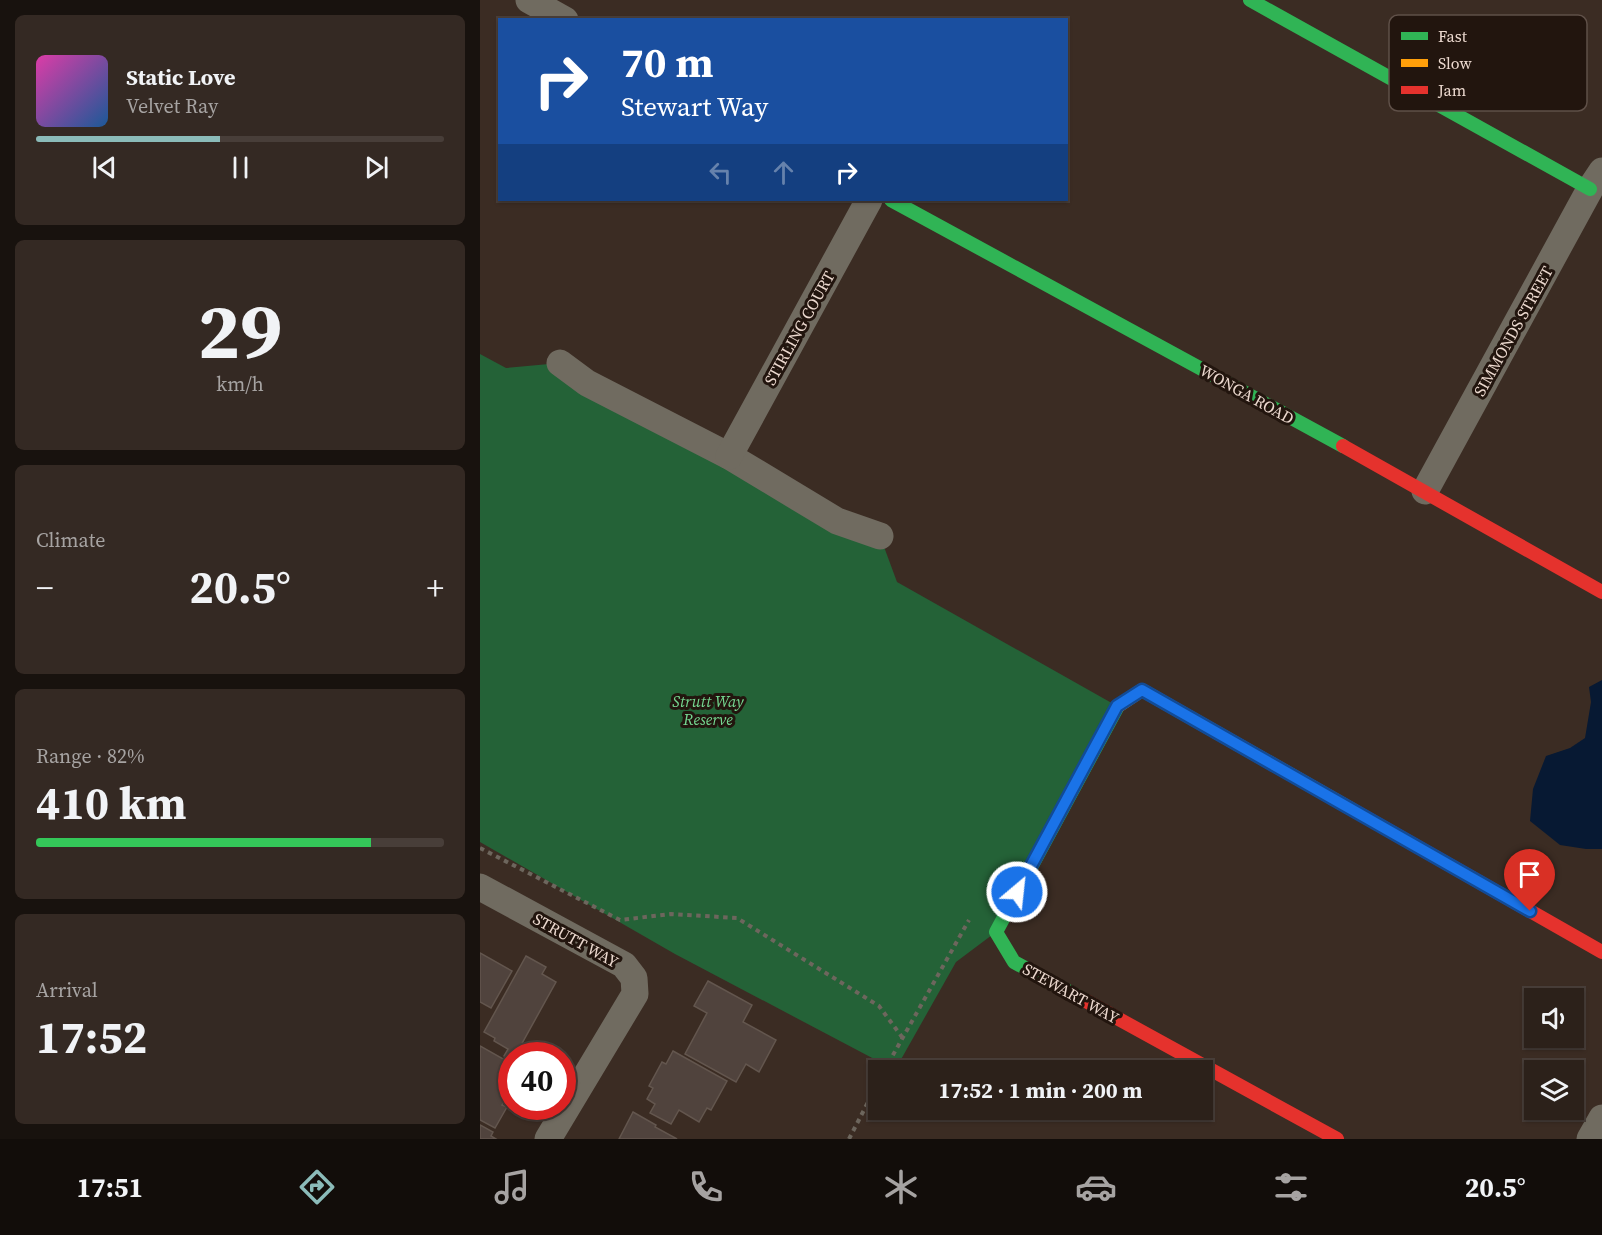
<!DOCTYPE html>
<html lang="en">
<head>
<meta charset="utf-8">
<style>
	:root { --surface:#2c211a; --page:#342923; --text:#f1f3f6; --muted:#a6a3a2; --line:#483e39; --accent:#8bbbb9 }
	body { margin:0; font-family:"Source Serif 4",serif; background:var(--page); color:var(--text); height:100vh; display:flex; flex-direction:column; font-size:22px; white-space:nowrap }
	* { box-sizing:border-box; margin:0 }
	p { font-size:20px; color:var(--muted) }
	.icon { flex:none; width:33px; height:33px; fill:none; stroke:currentColor; stroke-width:2; stroke-linecap:round; stroke-linejoin:round }
	.map { position:relative; flex:1; overflow:hidden }
	.drawer { display:flex; flex-direction:column; gap:15px; padding:15px; background:#18120e; width:480px }
	.drawer>* { flex:none }
	.top-card { position:absolute; left:18px; top:18px; width:570px; height:183px; border-radius:0px; box-shadow:0 2px 4px #0004,0 0 0 2px var(--line); background:#1a4fa0; color:#fff; overflow:hidden }
	.fabs { position:absolute; left:1044px; top:988px; display:grid; gap:12px }
	.fabs a { display:grid; place-items:center; width:60px; height:60px; border-radius:0px; background:var(--surface); box-shadow:0 2px 4px #0004,0 0 0 2px var(--line); font-size:30px }
	.speed { position:absolute; left:18px; top:1042px; display:flex; gap:12px; font-size:30px; font-weight:700; text-align:center }
	.speed>* { display:grid; place-content:center; width:78px; height:78px; border-radius:50%; background:var(--surface); box-shadow:0 2px 4px #0004,0 0 0 2px var(--line); line-height:1 }
	.speed .limit { border:9px solid #d22; background:#fff; color:#111 }
	.pin { position:absolute; display:grid; place-items:center; width:51px; height:51px; color:#fff; margin:-62px -26px; border-radius:50% 50% 50% 0; rotate:-45deg; box-shadow:0 0 6px #0007 }
	.pin .icon { rotate:45deg }
	.me { position:absolute; width:66px; margin:-33px; rotate:28deg; stroke-linejoin:round; filter:drop-shadow(0 0 4px #0008) }
	.turn { display:flex; align-items:center; gap:21px; height:126px; padding:0 24px; font-size:27px }
	.turn .icon { width:78px; height:78px; stroke-width:2.5 }
	.turn b { display:block; font-size:42px; line-height:51px }
	.lanes { display:flex; align-items:center; height:57px; padding:0 24px; background:#0003; justify-content:center; gap:30px; direction:ltr }
	.lanes .off { opacity:.35 }
	.big { font-size:45px; font-weight:700; line-height:1.1 }
	.drawer .tile { flex:1; display:flex; flex-direction:column; justify-content:center; gap:9px; min-width:0; padding:0 21px; border-radius:9px; background:var(--page) }
	.drawer .dial { align-items:center; gap:0 }
	.dial b { font-size:78px; line-height:1 }
	.song { display:flex; align-items:center; gap:18px }
	.cover { width:72px; height:72px; border-radius:9px; background:linear-gradient(135deg,hsl(320 70% 55%),hsl(210 70% 35%)) }
	.played { height:6px; border-radius:3px; background:linear-gradient(90deg,var(--accent) 45%,var(--line) 45%) }
	.keys { display:flex; justify-content:space-around; direction:ltr }
	.heat { display:flex; justify-content:space-between; align-items:center; font-size:33px; direction:ltr }
	.charge { height:9px; border-radius:4px; background:linear-gradient(90deg,#34c759 82%,var(--line) 0) }
	.trip { position:absolute; left:388px; top:1060px; width:345px; height:60px; border-radius:0px; background:var(--surface); box-shadow:0 2px 4px #0004,0 0 0 2px var(--line); font-weight:700; line-height:60px; text-align:center }
	.menu { display:flex; height:96px; justify-content:space-around; align-items:center; background:#120d0a; color:var(--muted) }
	.menu .icon { width:42px; height:42px }
	.menu .current { color:var(--accent) }
	.menu b { font-size:27px; color:var(--text) }
	main { display:flex; flex:1; min-height:0 }
	.map>svg:first-child { display:block }
	.green { fill:#246237 }
	.water { fill:#071933 }
	.building { fill:#50433d; stroke:#63564e; stroke-width:1.5 }
	.lines { fill:none; stroke-linecap:round; stroke-linejoin:round }
	.path { stroke:#6d665d; stroke-width:4; stroke-dasharray:4.5 4.5; stroke-linecap:butt }
	.street { stroke:#706b60; stroke-width:27 }
	.fast { stroke:#30b455; stroke-width:14 }
	.slow { stroke:#ff9f0a; stroke-width:14 }
	.jam { stroke:#e5322d; stroke-width:14 }
	.route-casing { stroke:#114b97; stroke-width:15 }
	.route { stroke:#1a73e8; stroke-width:10 }
	.labels { text-anchor:middle; dominant-baseline:central; stroke-width:6; stroke-linejoin:round; paint-order:stroke }
	.street-label { font-size:16px; fill:#ecd9cf; stroke:#22150e }
	.park-label { font-size:16px; font-style:italic; fill:#75d891; stroke:#22150e }
	.key { fill:#22150e; stroke:#5f5048; stroke-width:1.5 }
	.key-label { font-size:16px; fill:#ecd9cf }
</style>
</head>
<body>
<main>
<section class="drawer">
<div class="tile">
<div class="song"><i class="cover"></i><div><b>Static Love</b><p>Velvet Ray</p></div></div>
<div class="played"></div>
<div class="keys"><svg class="icon" aria-label="previous" viewBox="0 0 24 24"><path d="M18 5L8 12l10 7zM5 5v14"/></svg><svg class="icon" aria-label="pause" viewBox="0 0 24 24"><path d="M8 5v14M16 5v14"/></svg><svg class="icon" aria-label="next" viewBox="0 0 24 24"><path d="M6 5l10 7-10 7zM19 5v14"/></svg></div>
</div>
<div class="tile dial"><b>29</b><p>km/h</p></div>
<div class="tile"><p>Climate</p>
<div class="heat"><a>−</a><b class="big">20.5°</b><a>+</a></div>
</div>
<div class="tile"><p>Range · 82%</p><b class="big">410 km</b><div class="charge"></div></div>
<div class="tile"><p>Arrival</p><b class="big">17:52</b></div>
</section>
<div class="map">
<svg width="1122" height="1139" viewBox="0 0 1122 1139">
	<rect width="100%" height="100%" fill="#3b2c23"/>
	<!-- green -->
	<polygon class="green" points="0,354 26,368 80,363 400,536 417,582 637,706 516,932 476,962 415,1070 195,954 0,842"/>
	<!-- water -->
	<polygon class="water" points="1122,680 1122,849 1106,849 1080,845 1050,821 1053,789 1066,756 1090,748 1105,738 1111,702 1109,687"/>
	<!-- building -->
	<g class="building">
		<polygon points="0,953 32,971 11,1008 0,1002"/>
		<polygon points="46,956 66,967 62,974 76,982 35,1056 32,1056 32,1060 24,1056 28,1049 14,1041 15,1038 4,1032"/>
		<polygon points="228,981 272,1005 263,1022 296,1040 279,1072 266,1064 256,1082 205,1054 227,1013 214,1006"/>
		<polygon points="0,1046 32,1064 32,1099 27,1096 22,1105 27,1107 15,1128 0,1120"/>
		<polygon points="193,1051 247,1081 231,1110 227,1108 219,1122 199,1110 191,1124 170,1113 175,1104 167,1099 173,1088 169,1086 182,1062 186,1064"/>
		<polygon points="153,1112 176,1125 175,1127 197,1139 139,1139"/>
		<polygon points="0,1125 13,1132 11,1136 16,1139 0,1139"/>
	</g>
	<g class="lines">
		<!-- path -->
		<g class="path">
			<polyline points="0,848 140,920 191,914 257,918 399,1006 422,1037"/>
			<polyline points="404,1071 489,920"/>
			<polyline points="369,1139 399,1081"/>
		</g>
		<!-- street -->
		<g class="street">
			<polyline points="49,0 85,20"/>
			<polyline points="80,363 107,383 249,456 357,521 400,536"/>
			<polyline points="249,456 389,200"/>
			<polyline points="945,491 1110,189 1122,171"/>
			<polyline points="0,887 144,965 154,978 155,994 68,1139"/>
			<polyline points="1110,1139 1122,1118"/>
		</g>
		<!-- fast -->
		<g class="fast">
			<polyline points="770,0 1110,189"/>
			<polyline points="411,200 863,446"/>
			<polyline points="606,1001 534,962 516,932 638,706"/>
		</g>
		<!-- slow -->
		<polyline class="slow" points="638,706 662,690 873,810"/>
		<!-- jam -->
		<g class="jam">
			<polyline points="863,446 1122,592"/>
			<polyline points="873,810 1122,952"/>
			<polyline points="606,1001 857,1139"/>
		</g>
	</g>
	<g class="lines">
		<defs>
			<polyline id="route" points="537,892 637,706 662,690 1050,911"/>
		</defs>
		<!-- route casing -->
		<use href="#route" class="route-casing"/>
		<!-- route -->
		<use href="#route" class="route"/>
	</g>
	<g class="labels">
		<!-- street labels -->
		<g class="street-label">
			<text transform="translate(319 328) rotate(-61)">STIRLING COURT</text>
			<text transform="translate(1033 331) rotate(-61)">SIMMONDS STREET</text>
			<text transform="translate(767 394) rotate(29)">WONGA ROAD</text>
			<text transform="translate(96 940) rotate(29)">STRUTT WAY</text>
			<text transform="translate(591 993) rotate(29)">STEWART WAY</text>
		</g>
		<!-- park labels -->
		<g class="park-label">
			<text x="228" y="701">Strutt Way<tspan x="228" dy="18">Reserve</tspan></text>
		</g>
	</g>
	<!-- legend -->
	<rect x="909" y="15" width="198" height="96" rx="9" class="key"/>
	<rect x="921" y="32" width="27" height="8" fill="#30b455"/>
	<rect x="921" y="59" width="27" height="8" fill="#ff9f0a"/>
	<rect x="921" y="86" width="27" height="8" fill="#e5322d"/>
	<g class="key-label">
		<text x="958" y="42">Fast</text>
		<text x="958" y="69">Slow</text>
		<text x="958" y="96">Jam</text>
	</g>
</svg>
<div class="fabs">
<a><svg class="icon" aria-label="sound" viewBox="0 0 24 24"><path d="M4 9h4l5-4v14l-5-4H4zM17 9q2 3 0 6"/></svg></a>
<a><svg class="icon" aria-label="layers" viewBox="0 0 24 24"><path d="M12 4l9 5-9 5-9-5zM3 14l9 5 9-5"/></svg></a>
</div>
<div class="speed"><div class="limit">40</div></div>
<div class="pin" style="left:1050px;top:911px;background:#d93025"><svg class="icon" aria-label="arrive" viewBox="0 0 24 24"><path d="M6 21V4h12l-3 4 3 4H6"/></svg></div>
<svg class="me" style="left:537px;top:892px" viewBox="-20 -20 40 40"><circle r="17" fill="#1a73e8" stroke="#fff" stroke-width="3"/><path d="M0-11L8 9 0 5-8 9z" fill="#fff"/></svg>
<div class="trip">17:52 · 1 min · 200 m</div>
<div class="top-card">
<div class="turn"><svg class="icon" aria-label="right" viewBox="0 0 24 24"><path d="M7 20v-9h11M14 6l5 5-5 5"/></svg><div><b>70 m</b>Stewart Way</div></div>
<div class="lanes"><svg class="icon off" aria-label="left" viewBox="0 0 24 24"><path d="M17 20v-9H6M10 6l-5 5 5 5"/></svg><svg class="icon off" aria-label="ahead" viewBox="0 0 24 24"><path d="M12 20V5M6 11l6-6 6 6"/></svg><svg class="icon" aria-label="right" viewBox="0 0 24 24"><path d="M7 20v-9h11M14 6l5 5-5 5"/></svg></div>
</div>
</div>
</main>
<nav class="menu">
<b>17:51</b>
<svg class="icon current" aria-label="directions" viewBox="0 0 24 24"><path d="M12 3l9 9-9 9-9-9zM9 14v-3h6M13 9l2 2-2 2"/></svg>
<svg class="icon" aria-label="music" viewBox="0 0 24 24"><path d="M9 18V5l10-2v13"/><circle cx="6" cy="18" r="3"/><circle cx="16" cy="16" r="3"/></svg>
<svg class="icon" aria-label="phone" viewBox="0 0 24 24"><path d="M5 4h4l2 5-3 2q2 4 5 5l2-3 5 2v4C11 20 4 13 5 4z"/></svg>
<svg class="icon" aria-label="climate" viewBox="0 0 24 24"><path d="M12 3v18M4 7l16 10M4 17L20 7"/></svg>
<svg class="icon" aria-label="car" viewBox="0 0 24 24"><path d="M5 17H2v-5l4-1 3-4h7l3 4 3 1v5h-3M9 17h6M6 11h13"/><circle cx="7" cy="17" r="2"/><circle cx="17" cy="17" r="2"/></svg>
<svg class="icon" aria-label="filters" viewBox="0 0 24 24"><path d="M4 7h16M4 17h16"/><circle cx="9" cy="7" r="2"/><circle cx="15" cy="17" r="2"/></svg>
<b>20.5°</b>
</nav>
</body>
</html>
